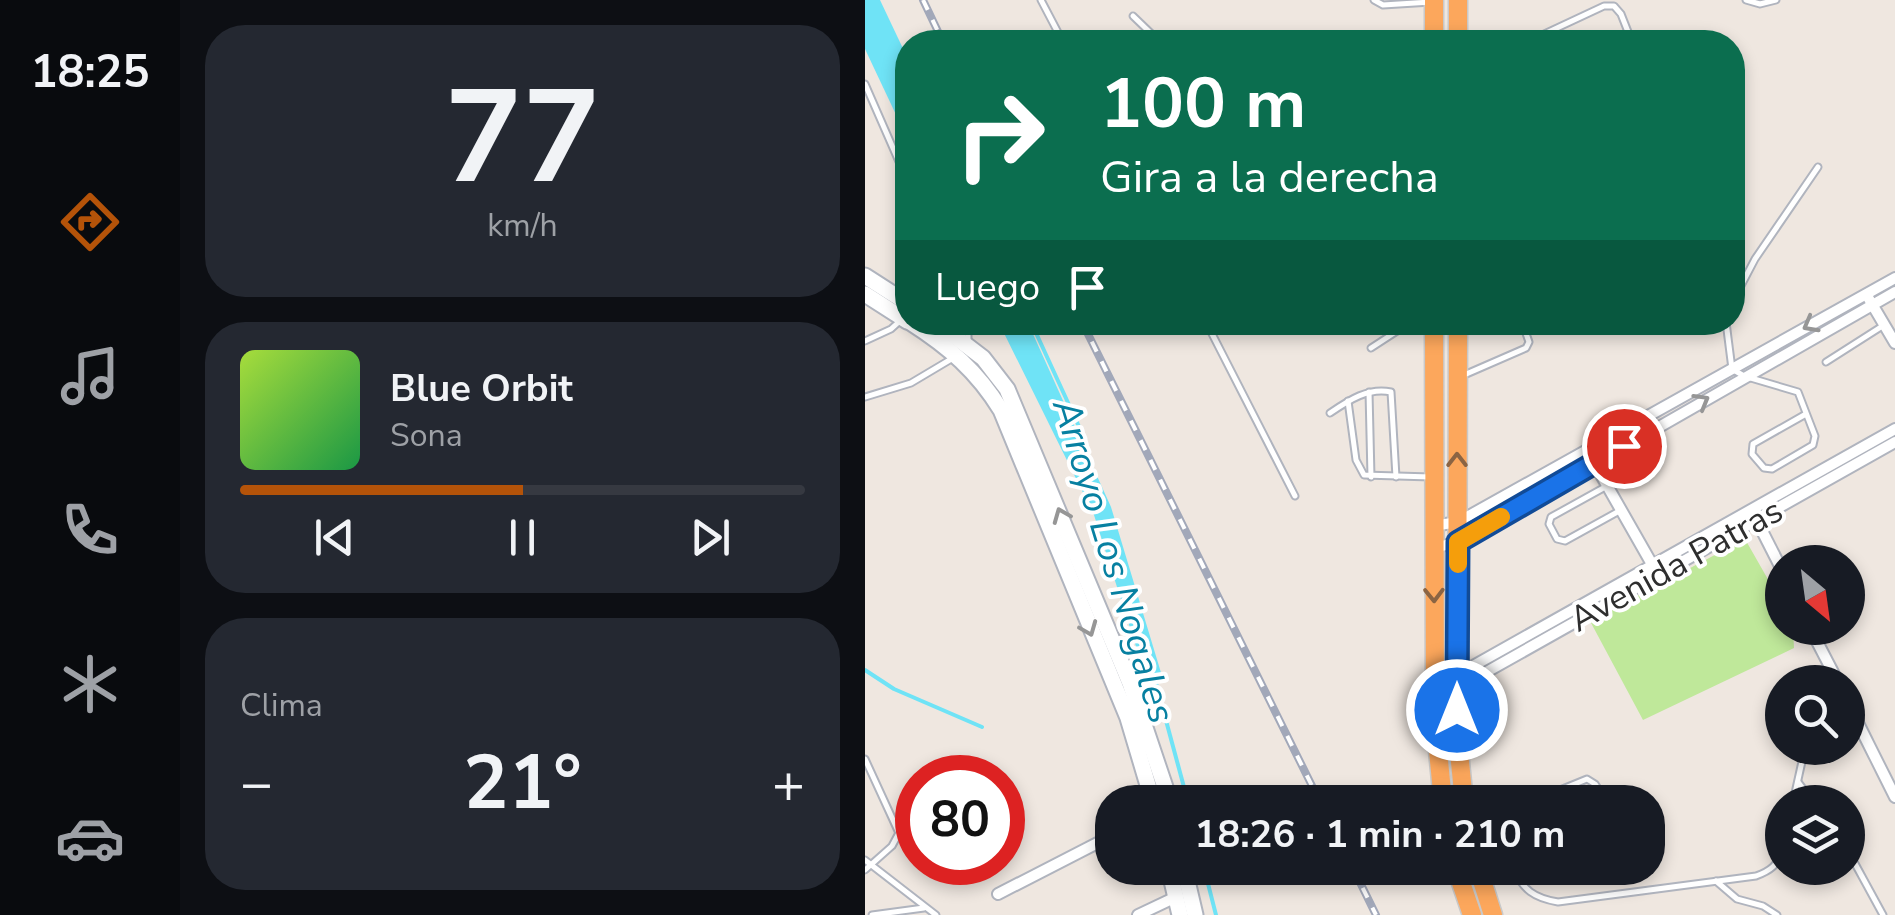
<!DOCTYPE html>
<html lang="es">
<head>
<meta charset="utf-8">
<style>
	:root { --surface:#171b24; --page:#242831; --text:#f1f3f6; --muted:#9ea1a6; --line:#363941; --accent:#b45309 }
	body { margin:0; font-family:"Nunito Sans",sans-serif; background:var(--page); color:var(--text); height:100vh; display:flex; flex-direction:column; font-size:38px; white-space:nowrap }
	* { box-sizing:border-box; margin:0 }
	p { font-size:32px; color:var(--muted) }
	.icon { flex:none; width:55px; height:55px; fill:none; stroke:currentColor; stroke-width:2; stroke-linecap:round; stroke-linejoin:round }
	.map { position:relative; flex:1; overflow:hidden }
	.side { display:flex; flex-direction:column; gap:25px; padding:25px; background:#0d0f14; width:685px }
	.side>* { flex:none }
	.guide { position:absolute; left:30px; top:30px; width:850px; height:305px; border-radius:40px; box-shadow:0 5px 15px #0003; background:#0b6e4f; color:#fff; overflow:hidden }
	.needle { width:65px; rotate:151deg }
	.controls { position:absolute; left:900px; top:545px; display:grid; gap:20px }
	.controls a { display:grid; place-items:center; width:100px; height:100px; border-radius:50%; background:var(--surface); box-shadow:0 5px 15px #0003; font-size:50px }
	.speed { position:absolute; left:30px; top:755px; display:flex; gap:20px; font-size:50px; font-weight:700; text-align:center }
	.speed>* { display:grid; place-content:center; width:130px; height:130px; border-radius:50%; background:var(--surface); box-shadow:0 5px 15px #0003; line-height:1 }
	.speed .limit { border:15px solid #d22; background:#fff; color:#111 }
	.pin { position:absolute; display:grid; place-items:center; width:85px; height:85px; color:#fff; margin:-42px; border:5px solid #fff; border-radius:50%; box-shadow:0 2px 10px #0007 }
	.me { position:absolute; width:110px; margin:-55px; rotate:0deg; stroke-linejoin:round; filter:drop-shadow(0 0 8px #0008) }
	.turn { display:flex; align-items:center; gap:35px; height:210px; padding:0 40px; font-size:45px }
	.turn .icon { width:130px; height:130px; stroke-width:2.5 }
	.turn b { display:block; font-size:70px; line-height:85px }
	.then { display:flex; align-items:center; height:95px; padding:0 40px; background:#0003; gap:20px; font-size:38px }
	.big { font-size:75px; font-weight:700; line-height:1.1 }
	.side .card { flex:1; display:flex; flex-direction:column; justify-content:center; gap:15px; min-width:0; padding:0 35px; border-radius:40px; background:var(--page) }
	.side .dial { align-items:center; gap:0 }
	.dial b { font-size:130px; line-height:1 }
	.song { display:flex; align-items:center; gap:30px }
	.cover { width:120px; height:120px; border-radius:15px; background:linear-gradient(135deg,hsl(80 70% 55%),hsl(140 70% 35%)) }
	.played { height:10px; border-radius:5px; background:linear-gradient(90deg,var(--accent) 50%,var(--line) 50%) }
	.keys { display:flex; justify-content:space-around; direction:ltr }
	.heat { display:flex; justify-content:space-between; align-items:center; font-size:55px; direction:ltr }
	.trip { position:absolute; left:230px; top:785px; width:570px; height:100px; border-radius:40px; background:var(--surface); box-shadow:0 5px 15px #0003; font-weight:700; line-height:100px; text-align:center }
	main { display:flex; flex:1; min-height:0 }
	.tabs { display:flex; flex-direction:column; width:180px; justify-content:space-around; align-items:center; background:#090b0e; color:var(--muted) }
	.tabs .icon { width:70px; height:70px }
	.tabs .selected { color:var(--accent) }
	.tabs b { font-size:45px; color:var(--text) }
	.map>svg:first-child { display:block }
	.green { fill:#bfe89a }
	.water { fill:#6fe3f6 }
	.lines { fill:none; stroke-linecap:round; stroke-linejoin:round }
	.stream { stroke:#6fe3f6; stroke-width:4 }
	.service-casing { stroke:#b0b4be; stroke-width:9 }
	.minor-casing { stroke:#b0b4be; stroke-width:14 }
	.secondary-casing { stroke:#b0b4be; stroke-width:19 }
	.trunk-casing { stroke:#c9c9c9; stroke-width:21 }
	.service { stroke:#fff; stroke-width:5 }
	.minor { stroke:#fff; stroke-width:10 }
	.secondary { stroke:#fff; stroke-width:15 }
	.trunk { stroke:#fca75c; stroke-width:18 }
	.rail-casing { stroke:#a2a8b9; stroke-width:8 }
	.rail { stroke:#fff; stroke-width:4; stroke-dasharray:11; stroke-linecap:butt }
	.oneway { stroke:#969696 }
	.oneway2 { stroke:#8b6443 }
	.route-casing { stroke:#114b97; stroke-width:25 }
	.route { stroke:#1a73e8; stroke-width:18 }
	.slow { stroke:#f59e0b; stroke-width:18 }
	.labels { text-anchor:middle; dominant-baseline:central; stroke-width:8; stroke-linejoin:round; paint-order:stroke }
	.street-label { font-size:35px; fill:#2e2e2e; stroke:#fff }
	.water-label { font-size:38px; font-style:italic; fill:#0780a1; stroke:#fff }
</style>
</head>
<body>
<main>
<nav class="tabs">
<b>18:25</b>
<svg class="icon selected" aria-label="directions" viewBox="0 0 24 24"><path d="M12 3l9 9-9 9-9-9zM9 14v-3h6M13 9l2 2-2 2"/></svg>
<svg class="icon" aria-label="music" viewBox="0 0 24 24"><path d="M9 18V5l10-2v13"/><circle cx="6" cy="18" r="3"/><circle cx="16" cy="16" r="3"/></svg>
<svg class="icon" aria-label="phone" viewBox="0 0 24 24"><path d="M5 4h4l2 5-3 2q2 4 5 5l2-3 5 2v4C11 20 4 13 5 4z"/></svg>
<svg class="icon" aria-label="climate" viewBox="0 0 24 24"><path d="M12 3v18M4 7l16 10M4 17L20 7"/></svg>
<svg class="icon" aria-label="car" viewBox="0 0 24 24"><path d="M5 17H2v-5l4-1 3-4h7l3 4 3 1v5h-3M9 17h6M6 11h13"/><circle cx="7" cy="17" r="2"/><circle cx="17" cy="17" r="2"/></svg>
</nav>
<section class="side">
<div class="card dial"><b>77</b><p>km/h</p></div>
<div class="card">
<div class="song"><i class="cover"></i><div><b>Blue Orbit</b><p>Sona</p></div></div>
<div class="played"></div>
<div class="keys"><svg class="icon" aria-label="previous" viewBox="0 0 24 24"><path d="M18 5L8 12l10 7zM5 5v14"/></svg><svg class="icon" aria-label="pause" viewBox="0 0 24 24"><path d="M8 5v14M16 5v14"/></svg><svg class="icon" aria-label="next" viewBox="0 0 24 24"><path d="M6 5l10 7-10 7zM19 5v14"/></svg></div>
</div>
<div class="card"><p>Clima</p>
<div class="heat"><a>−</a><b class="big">21°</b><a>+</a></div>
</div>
</section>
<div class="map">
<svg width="1030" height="915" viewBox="0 0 1030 915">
	<rect width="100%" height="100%" fill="#efe7e0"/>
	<!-- green -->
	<polygon class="green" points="880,539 917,604 918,628 928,628 929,648 778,720 725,621"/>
	<!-- water -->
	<g class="water">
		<polygon points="0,0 15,0 42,57 42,138 0,49"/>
		<polygon points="134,323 163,323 246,507 297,676 282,681 229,515"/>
	</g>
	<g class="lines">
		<!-- stream -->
		<g class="stream">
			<polyline points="166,322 216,431 225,461"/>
			<polyline points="0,670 29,689 117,727"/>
			<polyline points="289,676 323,802"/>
			<polyline points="339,868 351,915"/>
		</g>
		<defs>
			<g id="service">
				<polyline points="176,0 198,42"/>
				<polyline points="509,0 518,5 566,2"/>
				<polyline points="881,0 895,4 911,0"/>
				<polyline points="268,16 295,42"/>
				<polyline points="662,42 739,6 749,6 756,14 767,42"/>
				<polyline points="0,84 42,180"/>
				<polyline points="868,301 890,259 953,167"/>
				<polyline points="341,322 430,496"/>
				<polyline points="861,322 867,369 879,376 933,392 950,436 948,445 907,469 899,468 887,454 888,444 941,414"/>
				<polyline points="0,341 26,329 36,320"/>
				<polyline points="103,344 103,322"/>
				<polyline points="506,348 546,322"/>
				<polyline points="961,362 1019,325"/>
				<polyline points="599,375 661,348 664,342 657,322"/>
				<polyline points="504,392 506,477"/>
				<polyline points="0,397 46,383 88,358"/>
				<polyline points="483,401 491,460 499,475 566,477"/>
				<path d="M465 413C484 400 504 387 526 392L531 477"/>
				<polyline points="742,486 686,517 684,524 692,539 700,541 756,510"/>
				<polyline points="0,759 34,833 27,846 0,870"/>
				<polyline points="933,782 948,802"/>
				<polyline points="676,802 695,790 722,779 730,784 742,802"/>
				<polyline points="928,802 940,748"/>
				<polyline points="982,849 1018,915"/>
				<polyline points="0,860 71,915"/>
				<path d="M648 868C658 890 669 898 693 902L891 876C905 871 913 865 918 850"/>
				<polyline points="851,881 872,899 898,906 912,915"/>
				<polyline points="7,915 59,908"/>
			</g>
			<g id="minor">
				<polyline points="1004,299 1030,343"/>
				<polyline points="727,459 788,566"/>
				<polyline points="889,515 918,572"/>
				<polyline points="568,526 593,522 1030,278"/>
				<polyline points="569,548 593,542 1030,292"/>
				<polyline points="945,628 973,682"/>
				<polyline points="592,675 1030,429"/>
				<polyline points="593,688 1030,442"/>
				<polyline points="982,701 1030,797"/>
				<polyline points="133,894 248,835"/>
				<polyline points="273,915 311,897"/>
			</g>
			<g id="secondary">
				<polyline points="0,276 42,303"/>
				<polyline points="0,294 42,321"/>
				<path d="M45 322C84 347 112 371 136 410L263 718 288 802"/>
				<polyline points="71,322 118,358 142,389 265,683 305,802"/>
				<polyline points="304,868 315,915"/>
				<polyline points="319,868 330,915"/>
			</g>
			<g id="trunk">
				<polyline points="569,42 569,0"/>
				<polyline points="593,42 593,0"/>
				<polyline points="569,322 570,720 578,802"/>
				<polyline points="593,322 592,732 599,802"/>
				<polyline points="591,868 607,915"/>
				<polyline points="613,868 628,915"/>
			</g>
		</defs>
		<!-- service casing -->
		<use href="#service" class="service-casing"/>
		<!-- minor casing -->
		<use href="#minor" class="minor-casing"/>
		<!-- secondary casing -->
		<use href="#secondary" class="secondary-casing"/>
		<!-- trunk casing -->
		<use href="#trunk" class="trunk-casing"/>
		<!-- service -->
		<use href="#service" class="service"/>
		<!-- minor -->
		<use href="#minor" class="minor"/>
		<!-- secondary -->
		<use href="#secondary" class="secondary"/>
		<!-- trunk -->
		<use href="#trunk" class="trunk"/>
		<defs>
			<g id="rail">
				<polyline points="58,0 78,42"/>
				<polyline points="217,322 455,802"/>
				<polyline points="488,868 511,915"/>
			</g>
		</defs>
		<!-- rail casing -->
		<use href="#rail" class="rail-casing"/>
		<!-- rail -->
		<use href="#rail" class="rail"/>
	</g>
	<!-- one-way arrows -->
	<defs><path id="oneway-chevron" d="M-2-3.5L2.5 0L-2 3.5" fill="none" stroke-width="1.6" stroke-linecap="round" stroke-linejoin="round" transform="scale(2.5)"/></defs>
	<g class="oneway">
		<use href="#oneway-chevron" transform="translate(945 325) rotate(151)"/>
		<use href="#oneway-chevron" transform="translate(837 401) rotate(-30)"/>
		<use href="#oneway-chevron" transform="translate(196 515) rotate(-112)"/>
		<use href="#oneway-chevron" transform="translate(224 629) rotate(68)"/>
	</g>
	<g class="oneway2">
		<use href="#oneway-chevron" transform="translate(592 460) rotate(-90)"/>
		<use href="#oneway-chevron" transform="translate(569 595) rotate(89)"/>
	</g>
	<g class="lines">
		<defs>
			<polyline id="route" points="592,710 593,542 759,446"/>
		</defs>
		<!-- route casing -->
		<use href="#route" class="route-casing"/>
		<!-- route -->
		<use href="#route" class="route"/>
		<!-- slow -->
		<polyline class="slow" points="593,564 593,542 636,517"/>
	</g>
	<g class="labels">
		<!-- street labels -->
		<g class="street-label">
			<text transform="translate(811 565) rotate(-29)">Avenida Patras</text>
		</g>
		<!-- water labels -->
		<g class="water-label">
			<text transform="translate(249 561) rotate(73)">Arroyo Los Nogales</text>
		</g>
	</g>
</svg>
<div class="controls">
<a><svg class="needle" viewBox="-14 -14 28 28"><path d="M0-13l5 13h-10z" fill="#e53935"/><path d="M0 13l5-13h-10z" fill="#9ea1a6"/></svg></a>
<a><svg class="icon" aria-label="search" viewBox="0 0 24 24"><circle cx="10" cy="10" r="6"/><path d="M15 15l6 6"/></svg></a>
<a><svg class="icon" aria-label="layers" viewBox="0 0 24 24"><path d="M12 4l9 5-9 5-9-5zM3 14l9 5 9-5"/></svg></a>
</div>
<div class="speed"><div class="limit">80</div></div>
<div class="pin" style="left:759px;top:446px;background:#d93025"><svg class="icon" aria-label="arrive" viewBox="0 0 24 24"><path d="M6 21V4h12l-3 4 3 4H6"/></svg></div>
<svg class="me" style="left:592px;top:710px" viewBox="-20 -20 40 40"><circle r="17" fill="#1a73e8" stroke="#fff" stroke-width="3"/><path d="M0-11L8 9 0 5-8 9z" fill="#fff"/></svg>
<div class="trip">18:26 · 1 min · 210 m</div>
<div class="guide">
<div class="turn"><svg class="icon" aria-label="right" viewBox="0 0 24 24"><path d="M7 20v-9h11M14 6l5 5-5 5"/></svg><div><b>100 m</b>Gira a la derecha</div></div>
<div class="then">Luego<svg class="icon" aria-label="arrive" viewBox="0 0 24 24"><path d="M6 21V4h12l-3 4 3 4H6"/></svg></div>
</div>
</div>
</main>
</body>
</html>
